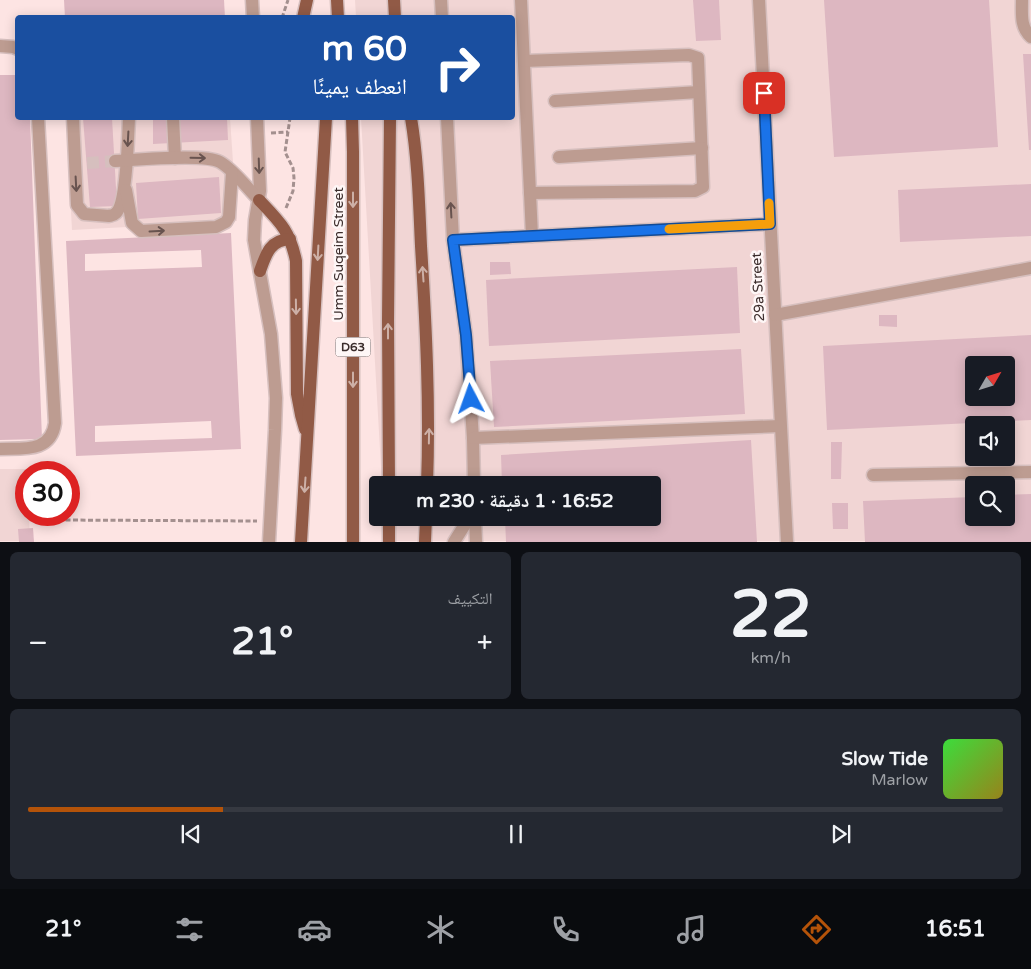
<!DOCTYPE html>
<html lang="ar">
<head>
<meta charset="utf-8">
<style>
	:root { --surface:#171b24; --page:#242831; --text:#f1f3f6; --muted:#9ea1a6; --line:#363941; --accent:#b45309 }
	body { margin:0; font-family:"Varela Round","Noto Naskh Arabic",sans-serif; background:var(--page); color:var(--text); direction:rtl; height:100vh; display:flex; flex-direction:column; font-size:19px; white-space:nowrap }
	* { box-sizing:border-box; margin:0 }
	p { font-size:16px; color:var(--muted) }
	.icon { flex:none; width:28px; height:28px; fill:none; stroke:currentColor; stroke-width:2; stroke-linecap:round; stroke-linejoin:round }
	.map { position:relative; height:542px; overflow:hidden; direction:ltr }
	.details { display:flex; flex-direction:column; gap:10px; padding:10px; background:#0d0f14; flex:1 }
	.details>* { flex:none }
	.banner { position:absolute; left:15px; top:15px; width:500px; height:105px; border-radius:5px; box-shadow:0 2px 12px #0003; direction:rtl; background:#1a4fa0; color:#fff; overflow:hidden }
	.needle { width:32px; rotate:51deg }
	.fabs { position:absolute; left:965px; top:356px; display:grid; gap:10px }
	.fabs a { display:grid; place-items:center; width:50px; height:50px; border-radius:5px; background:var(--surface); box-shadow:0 2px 12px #0003; font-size:25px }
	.speed { position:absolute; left:15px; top:461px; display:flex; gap:10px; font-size:25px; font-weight:700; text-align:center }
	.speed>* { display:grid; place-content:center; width:65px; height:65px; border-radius:50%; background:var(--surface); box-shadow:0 2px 12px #0003; line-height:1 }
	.speed .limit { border:8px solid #d22; background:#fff; color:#111 }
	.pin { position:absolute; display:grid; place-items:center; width:42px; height:42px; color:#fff; margin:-21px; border-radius:10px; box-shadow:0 2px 8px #0006 }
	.me { position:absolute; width:55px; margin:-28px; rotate:356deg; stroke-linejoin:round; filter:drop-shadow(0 0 4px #0008) }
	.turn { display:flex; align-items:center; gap:18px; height:105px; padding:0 25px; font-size:22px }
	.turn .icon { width:65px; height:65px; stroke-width:2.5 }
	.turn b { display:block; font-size:35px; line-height:42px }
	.big { font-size:38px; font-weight:800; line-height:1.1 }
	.details .widget { flex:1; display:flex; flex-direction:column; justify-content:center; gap:8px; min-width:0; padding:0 18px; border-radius:8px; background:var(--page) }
	.details .dial { align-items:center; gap:0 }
	.dial b { font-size:65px; line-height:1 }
	.song { display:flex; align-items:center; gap:15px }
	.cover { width:60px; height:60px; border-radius:8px; background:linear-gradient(135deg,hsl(120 70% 55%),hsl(50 70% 35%)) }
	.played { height:5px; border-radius:2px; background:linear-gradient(90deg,var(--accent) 20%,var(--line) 20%) }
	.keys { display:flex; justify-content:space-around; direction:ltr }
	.heat { display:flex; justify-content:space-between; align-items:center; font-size:28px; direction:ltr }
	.details .tiles { flex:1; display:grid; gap:10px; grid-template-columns:1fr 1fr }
	.widget:last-child { grid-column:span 2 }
	.trip { position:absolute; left:369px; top:476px; width:292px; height:50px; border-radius:5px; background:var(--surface); box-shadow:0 2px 12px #0003; font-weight:800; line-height:50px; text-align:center; direction:rtl }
	.menu { display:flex; height:80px; justify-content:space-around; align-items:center; background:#090b0e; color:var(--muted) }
	.menu .icon { width:35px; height:35px }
	.menu .current { color:var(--accent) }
	.menu b { font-size:22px; color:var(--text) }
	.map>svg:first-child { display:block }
	.built { fill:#f1d5d4; fill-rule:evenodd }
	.building { fill:#ddb7c1; fill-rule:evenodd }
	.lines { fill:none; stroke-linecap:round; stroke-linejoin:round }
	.minor-tunnel { stroke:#d6bfbe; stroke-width:12; stroke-dasharray:12 6; stroke-linecap:butt }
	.minor-casing { stroke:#d6bfbe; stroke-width:15 }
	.major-casing { stroke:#d6bfbe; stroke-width:15 }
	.path { stroke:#a4908f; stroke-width:3; stroke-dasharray:5 2.5; stroke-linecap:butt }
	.minor { stroke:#bd9c91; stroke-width:12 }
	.major { stroke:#915a46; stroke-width:12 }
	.oneway { stroke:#68534f }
	.oneway2 { stroke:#cdb0a7 }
	.route-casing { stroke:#114b97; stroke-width:12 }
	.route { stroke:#1a73e8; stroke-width:9 }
	.slow { stroke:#f59e0b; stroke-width:9 }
	.labels { text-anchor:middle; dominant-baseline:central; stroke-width:5; stroke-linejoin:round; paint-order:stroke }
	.shield { fill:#fef6f6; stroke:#766968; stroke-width:1 }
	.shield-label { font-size:12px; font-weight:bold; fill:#3b2c2b }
	.street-label { font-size:14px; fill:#3b2c2b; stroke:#fef6f6 }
</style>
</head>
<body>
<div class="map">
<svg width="1031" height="542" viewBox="0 0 1031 542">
	<rect width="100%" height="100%" fill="#fde4e3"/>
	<!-- built -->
	<g class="built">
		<path d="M355 0H1031V541H386L385 518H652V485H382L361 118H512V18L356 17ZM974 365H1006V398H974ZM974 425H1006V458H974ZM974 485H1006V518H974Z"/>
		<polygon points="66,118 230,118 237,221 72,230"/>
		<polygon points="0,469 28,469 28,472 26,472 26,515 29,515 30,541 0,541"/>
	</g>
	<!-- building -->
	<g class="building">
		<polygon points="64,0 224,0 225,18 65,18"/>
		<polygon points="693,0 719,0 721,40 696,41"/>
		<polygon points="824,0 989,0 998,147 834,157"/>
		<polygon points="1023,54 1031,54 1031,150 1029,150"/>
		<polygon points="0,75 18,75 18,118 30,118 42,439 0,440"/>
		<polygon points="83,118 112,118 117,206 90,207"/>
		<polygon points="153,118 227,118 228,140 153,144"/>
		<polygon points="219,177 221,213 138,219 136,183"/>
		<polygon points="1031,184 1031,236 900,242 898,190"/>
		<path d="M231 233 241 449 76 456 66 241ZM201 250 202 267 85 271V254ZM211 421 212 438 95 442V426Z"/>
		<polygon points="490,262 510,262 511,274 490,275"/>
		<polygon points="737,267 740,333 489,346 486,280"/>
		<polygon points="879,315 897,315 897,327 879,326"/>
		<path d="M1031 335V420L827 430 823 346ZM974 365H1006V398H974Z"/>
		<polygon points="741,349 745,414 494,427 490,361"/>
		<polygon points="751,440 757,542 506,542 505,518 652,518 652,485 502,485 501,455"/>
		<polygon points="831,442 842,442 841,479 831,479"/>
		<polygon points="1031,494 1031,542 865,542 863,501 974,497 974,518 1006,518 1006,495"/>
		<polygon points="832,503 848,503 848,529 833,529"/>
		<polygon points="33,528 34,542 19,542 18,529"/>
	</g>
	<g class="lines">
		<!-- minor-tunnel -->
		<polyline class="minor-tunnel" points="87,163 115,161"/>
		<defs>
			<g id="minor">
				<polyline points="252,0 253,18"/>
				<polyline points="441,0 442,18"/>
				<polyline points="521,0 532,236"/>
				<polyline points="759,0 787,542"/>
				<path d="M1022 0C1022 14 1020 27 1031 37"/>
				<polyline points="0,46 13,47 18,49"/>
				<polyline points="524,61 689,55 698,58 703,187 695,191 530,193"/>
				<polyline points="555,101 699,92"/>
				<path d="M73 118 77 205 84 214 109 216C112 215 113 216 116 213 127 203 128 135 129 118"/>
				<polyline points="173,118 175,158"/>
				<polyline points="257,118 260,191 255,220 254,240 271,334 276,398 275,430 269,542"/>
				<polyline points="447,118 453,240 466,335 473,438 474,485"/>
				<polyline points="559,157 702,148"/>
				<path d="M115 161C136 160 204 153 220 162 234 170 247 188 259 200"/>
				<polyline points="126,190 132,223 141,231 216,227 226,222 229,217 232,173"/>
				<polyline points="453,240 770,224"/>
				<polyline points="775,315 1031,268"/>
				<polyline points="473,438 780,426"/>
				<path d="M0 449C23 448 51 453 55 423L38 118"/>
				<polyline points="873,475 1031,472"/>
				<polyline points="475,518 476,542"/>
				<polyline points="454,542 469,518"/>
			</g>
			<g id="major">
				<polyline points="337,0 338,18"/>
				<polyline points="394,0 395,18"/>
				<polyline points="303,18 307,0"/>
				<polyline points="352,118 353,152 353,542"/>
				<path d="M411 118C418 160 419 203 421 246 426 326 430 405 427 485"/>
				<path d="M259 200C280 222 290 231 296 261L297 394 301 415 305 429"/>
				<path d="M260 271C266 254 270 240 290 239"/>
				<polyline points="389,485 388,320 390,118"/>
				<polyline points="389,518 389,542"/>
				<polyline points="301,542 326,118"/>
				<polyline points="425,542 426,518"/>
			</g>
		</defs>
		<!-- minor casing -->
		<use href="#minor" class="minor-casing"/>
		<!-- major casing -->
		<use href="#major" class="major-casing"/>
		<!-- path -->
		<g class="path">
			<polyline points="282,18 288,0"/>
			<polyline points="271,133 288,132"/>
			<polyline points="286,208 293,191 294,178 293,168 285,152 290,118"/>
			<polyline points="58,520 257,521"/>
		</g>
		<!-- minor -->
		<use href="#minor" class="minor"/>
		<!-- major -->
		<use href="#major" class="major"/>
	</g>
	<!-- one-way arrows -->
	<defs><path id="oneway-shaft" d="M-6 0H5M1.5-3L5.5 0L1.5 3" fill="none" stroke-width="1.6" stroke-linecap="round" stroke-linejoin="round" transform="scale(1.25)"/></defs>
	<g class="oneway">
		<use href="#oneway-shaft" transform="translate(128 139) rotate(93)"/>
		<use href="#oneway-shaft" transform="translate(198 158) rotate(1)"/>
		<use href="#oneway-shaft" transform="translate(259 166) rotate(88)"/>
		<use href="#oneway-shaft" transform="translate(76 184) rotate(87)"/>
		<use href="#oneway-shaft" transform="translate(451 210) rotate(-93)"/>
		<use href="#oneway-shaft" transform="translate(157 231) rotate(-3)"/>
	</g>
	<g class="oneway2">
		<use href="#oneway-shaft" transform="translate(353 200) rotate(90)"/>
		<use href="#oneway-shaft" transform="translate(318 253) rotate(93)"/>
		<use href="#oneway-shaft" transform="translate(423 274) rotate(-94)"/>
		<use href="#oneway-shaft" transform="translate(296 307) rotate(89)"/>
		<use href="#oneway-shaft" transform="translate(388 331) rotate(-90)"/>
		<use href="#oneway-shaft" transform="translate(353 380) rotate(90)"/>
		<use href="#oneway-shaft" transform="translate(429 436) rotate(-89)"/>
		<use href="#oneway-shaft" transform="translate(305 485) rotate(94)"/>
	</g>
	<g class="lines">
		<defs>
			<polyline id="route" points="471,399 466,335 453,240 770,224 764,93"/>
		</defs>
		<!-- route casing -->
		<use href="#route" class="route-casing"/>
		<!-- route -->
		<use href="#route" class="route"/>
		<!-- slow -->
		<polyline class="slow" points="669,229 770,224 769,203"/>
	</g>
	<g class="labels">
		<!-- shield labels -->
		<rect class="shield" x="335.5" y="337.5" width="35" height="19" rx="4"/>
		<g class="shield-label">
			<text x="353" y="347">D63</text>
		</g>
		<!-- street labels -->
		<g class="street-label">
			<text transform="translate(338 254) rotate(-90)">Umm Suqeim Street</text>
			<text transform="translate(758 287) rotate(-93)">29a Street</text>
		</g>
	</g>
</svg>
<div class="fabs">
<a><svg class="needle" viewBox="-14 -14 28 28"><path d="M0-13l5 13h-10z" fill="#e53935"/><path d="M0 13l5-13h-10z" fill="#9ea1a6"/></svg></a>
<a><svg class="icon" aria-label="sound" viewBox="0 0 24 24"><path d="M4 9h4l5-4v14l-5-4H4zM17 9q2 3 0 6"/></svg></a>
<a><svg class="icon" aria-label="search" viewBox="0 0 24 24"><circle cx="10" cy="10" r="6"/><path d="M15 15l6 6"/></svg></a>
</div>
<div class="speed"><div class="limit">30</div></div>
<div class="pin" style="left:764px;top:93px;background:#d93025"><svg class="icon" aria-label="arrive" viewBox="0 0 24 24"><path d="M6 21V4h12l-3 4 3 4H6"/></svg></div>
<svg class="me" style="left:471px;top:399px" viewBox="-20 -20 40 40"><path d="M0-17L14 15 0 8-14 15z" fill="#1a73e8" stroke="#fff" stroke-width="4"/></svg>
<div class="trip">16:52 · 1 دقيقة · 230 m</div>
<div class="banner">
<div class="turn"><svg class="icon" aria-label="right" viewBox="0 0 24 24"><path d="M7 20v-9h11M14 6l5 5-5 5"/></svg><div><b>60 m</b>انعطف يمينًا</div></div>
</div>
</div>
<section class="details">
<div class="tiles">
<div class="widget dial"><b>22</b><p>km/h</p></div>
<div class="widget"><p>التكييف</p>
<div class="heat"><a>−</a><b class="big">21°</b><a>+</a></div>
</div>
<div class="widget">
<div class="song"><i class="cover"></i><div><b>Slow Tide</b><p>Marlow</p></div></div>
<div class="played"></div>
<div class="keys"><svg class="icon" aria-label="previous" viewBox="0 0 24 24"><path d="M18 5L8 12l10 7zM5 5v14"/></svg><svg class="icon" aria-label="pause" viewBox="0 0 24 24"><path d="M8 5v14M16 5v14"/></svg><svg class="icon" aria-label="next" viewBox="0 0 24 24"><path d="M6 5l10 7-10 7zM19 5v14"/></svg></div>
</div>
</div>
</section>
<nav class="menu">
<b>16:51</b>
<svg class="icon current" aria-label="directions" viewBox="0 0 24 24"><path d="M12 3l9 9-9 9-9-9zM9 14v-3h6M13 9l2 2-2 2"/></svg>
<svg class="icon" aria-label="music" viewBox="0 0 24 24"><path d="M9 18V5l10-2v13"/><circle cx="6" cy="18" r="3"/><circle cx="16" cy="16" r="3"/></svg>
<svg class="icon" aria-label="phone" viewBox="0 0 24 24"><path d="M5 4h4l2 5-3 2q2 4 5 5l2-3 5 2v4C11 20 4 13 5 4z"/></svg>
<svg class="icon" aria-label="climate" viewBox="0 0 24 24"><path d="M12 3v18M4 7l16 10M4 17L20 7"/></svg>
<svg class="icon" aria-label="car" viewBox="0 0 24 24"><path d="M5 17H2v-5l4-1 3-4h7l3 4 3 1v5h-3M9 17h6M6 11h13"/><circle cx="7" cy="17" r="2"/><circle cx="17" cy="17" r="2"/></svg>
<svg class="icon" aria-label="filters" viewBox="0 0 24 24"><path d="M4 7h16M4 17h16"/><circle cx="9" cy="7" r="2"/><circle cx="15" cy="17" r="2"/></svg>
<b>21°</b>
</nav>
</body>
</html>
